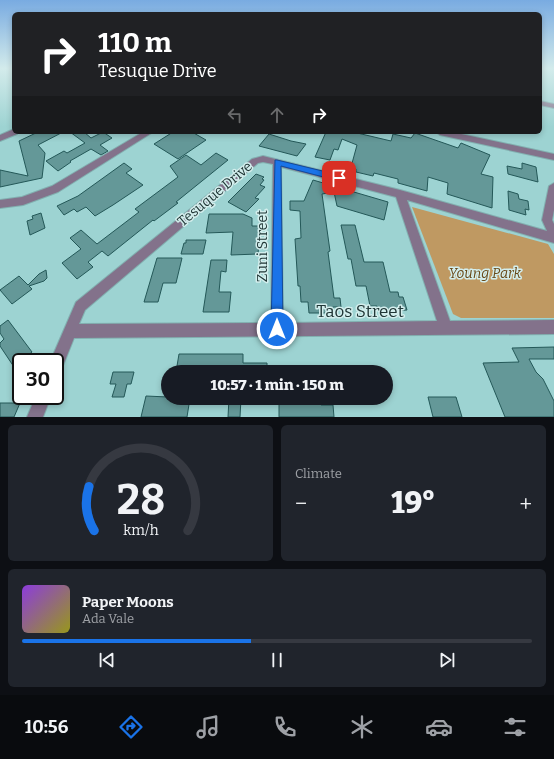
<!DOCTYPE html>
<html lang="en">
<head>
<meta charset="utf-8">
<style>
	:root { --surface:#171b24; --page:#20242c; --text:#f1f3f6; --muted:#9ea1a6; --line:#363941; --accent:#1a73e8 }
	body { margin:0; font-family:Bitter,serif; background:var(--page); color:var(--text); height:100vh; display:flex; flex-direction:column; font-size:15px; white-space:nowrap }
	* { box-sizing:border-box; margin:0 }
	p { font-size:13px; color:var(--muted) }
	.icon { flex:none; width:22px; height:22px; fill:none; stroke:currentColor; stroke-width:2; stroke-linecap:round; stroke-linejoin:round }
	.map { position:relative; height:417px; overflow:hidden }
	.details { display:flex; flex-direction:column; gap:8px; padding:8px; background:#0d0f14; flex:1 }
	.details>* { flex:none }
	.hud { position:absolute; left:12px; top:12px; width:530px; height:122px; border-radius:6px; box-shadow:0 2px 6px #0003; background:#202124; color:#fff; overflow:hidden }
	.speed { position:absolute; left:12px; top:353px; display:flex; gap:8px; font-size:20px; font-weight:700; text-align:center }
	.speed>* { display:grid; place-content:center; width:52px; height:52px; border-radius:50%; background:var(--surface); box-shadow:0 2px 6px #0003; line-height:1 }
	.speed .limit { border:2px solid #111; border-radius:6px; background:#fff; color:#111 }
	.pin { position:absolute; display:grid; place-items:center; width:34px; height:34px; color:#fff; margin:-17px; border-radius:8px; box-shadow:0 2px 6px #0006 }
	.me { position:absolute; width:44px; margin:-22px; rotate:0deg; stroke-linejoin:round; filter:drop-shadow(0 0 3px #0008) }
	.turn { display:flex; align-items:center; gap:14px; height:84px; padding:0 20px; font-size:18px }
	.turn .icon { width:52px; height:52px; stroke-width:2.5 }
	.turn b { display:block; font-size:28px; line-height:34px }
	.lanes { display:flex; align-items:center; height:38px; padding:0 20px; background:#0003; justify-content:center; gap:20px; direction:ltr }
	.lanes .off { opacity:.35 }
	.big { font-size:30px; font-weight:800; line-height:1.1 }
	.details .widget { flex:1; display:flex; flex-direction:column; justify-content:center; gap:6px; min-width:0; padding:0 14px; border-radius:6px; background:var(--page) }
	.details .dial { align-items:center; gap:0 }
	.dial svg { height:104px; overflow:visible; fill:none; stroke:var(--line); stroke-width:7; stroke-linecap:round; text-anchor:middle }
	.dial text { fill:var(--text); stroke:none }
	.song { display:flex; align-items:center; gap:12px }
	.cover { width:48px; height:48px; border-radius:6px; background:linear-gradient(135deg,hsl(270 70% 55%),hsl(60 70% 35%)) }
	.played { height:4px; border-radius:2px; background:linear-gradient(90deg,var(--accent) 45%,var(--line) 45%) }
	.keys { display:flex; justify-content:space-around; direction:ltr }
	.heat { display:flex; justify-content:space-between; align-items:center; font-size:22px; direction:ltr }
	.details .tiles { flex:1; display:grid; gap:8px; grid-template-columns:1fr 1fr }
	.widget:last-child { grid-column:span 2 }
	.trip { position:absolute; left:161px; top:365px; width:232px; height:40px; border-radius:20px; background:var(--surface); box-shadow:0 2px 6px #0003; font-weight:800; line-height:40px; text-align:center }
	.menu { display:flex; height:64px; justify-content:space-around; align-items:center; background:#090b0e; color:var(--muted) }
	.menu .icon { width:28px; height:28px }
	.menu .on { color:var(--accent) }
	.menu b { font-size:18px; color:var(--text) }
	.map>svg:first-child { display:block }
	.green { fill:#bf9962 }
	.building { fill:#649898; stroke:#245858 }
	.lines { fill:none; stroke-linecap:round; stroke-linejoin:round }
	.minor-casing { stroke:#82b0b0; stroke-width:2 }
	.minor { fill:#83728b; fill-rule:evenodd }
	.route { fill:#1a73e8; stroke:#114b97 }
	.labels { text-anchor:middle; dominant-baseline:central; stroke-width:3; stroke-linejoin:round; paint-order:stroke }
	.street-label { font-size:14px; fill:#203636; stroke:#d3eeed }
	.park-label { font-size:14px; font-style:italic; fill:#684918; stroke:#d3eeed }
	.near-street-label { font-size:17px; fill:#203636; stroke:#d3eeed }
</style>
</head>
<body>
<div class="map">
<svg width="554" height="417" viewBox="0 0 554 417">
	<rect width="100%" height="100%" fill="#9dd3d2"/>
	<!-- green -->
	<polygon class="green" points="412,207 548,244 554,254 554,318 461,318 453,314"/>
	<!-- building -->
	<g class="building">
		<polygon points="38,132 63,132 38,145 45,153 42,178 0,187 0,170 28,176 19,141"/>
		<polygon points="70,132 84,132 91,138 103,132 112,138 100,145 108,151 101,155 91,149 70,161 71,162 58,171 46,161 64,151 67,153 85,143"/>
		<polygon points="173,132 192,132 206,140 178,159 154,144"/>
		<polygon points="326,132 353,132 391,141 393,134 411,138 415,133 458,148 461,143 490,155 481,174 493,177 492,208 447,194 448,183 428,177 427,191 398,183 398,179 374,173 373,176 356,172 356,169 351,167 357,145 342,139 338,150 334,149 330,160 315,157"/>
		<polygon points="269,134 291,141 306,144 297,156 259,146"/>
		<polygon points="216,153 228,160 176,202 178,203 154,221 153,220 108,256 102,251 88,262 93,267 77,279 62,263 81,249 70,238 81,230 97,244 139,212 135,209 178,177 170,166 186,155 201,165"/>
		<polygon points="124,163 132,169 126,173 143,185 113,205 95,216 86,207 77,212 74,209 64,215 57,206 78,196"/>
		<polygon points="522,163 536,167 538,182 508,174 507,166 522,169"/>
		<polygon points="256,174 264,177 262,179 264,180 260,185 265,187 255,198 259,199 246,212 228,202"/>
		<polygon points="313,180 388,202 384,220 337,206 334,192 322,194 330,251 328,252 334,298 340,298 341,307 333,307 333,311 327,311 328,313 309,313 308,302 301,302 300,286 298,286 295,239 301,238 300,211 290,210 290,201 304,201"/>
		<polygon points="508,191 518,194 519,199 528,201 529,210 525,209 526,215 509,210"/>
		<polygon points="41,213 45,228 30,235 27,221 33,219 32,216"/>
		<polygon points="209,214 243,214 252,218 252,226 260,226 258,254 231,255 233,232 206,233"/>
		<polygon points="341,225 355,225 364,262 383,262 390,292 398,292 399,297 403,297 407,310 379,312 377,306 370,306 366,286 356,286 351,259 348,259"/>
		<polygon points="186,240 206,240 203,254 181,254 184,243 186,243"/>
		<polygon points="157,258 182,258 176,283 163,283 158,302 144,302"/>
		<polygon points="211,260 227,260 226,272 221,271 219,292 231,292 229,312 203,312"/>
		<polygon points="46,270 47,278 44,281 29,286 32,289 12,304 0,290 19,276 28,285 39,274"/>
		<polygon points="8,320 32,352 14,367 0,346 0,343 4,339 0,333 0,326"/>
		<polygon points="554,347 554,359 529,359 536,372 543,379 554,401 554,417 505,417 483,363 519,362 512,348"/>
		<polygon points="179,354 243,354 243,363 267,363 267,372 176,372"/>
		<polygon points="113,372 134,372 131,384 127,384 124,397 112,397 116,384 110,384"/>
		<polygon points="146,396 190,398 187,417 141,417"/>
		<polygon points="428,397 456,397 462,417 433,417"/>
		<polygon points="229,398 241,398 240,417 228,417"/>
		<polygon points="279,398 320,398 321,405 333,405 334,417 279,417"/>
		<polygon points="0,403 20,403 14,417 0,417"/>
	</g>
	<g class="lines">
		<defs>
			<g id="minor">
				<polygon points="540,101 554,104 554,108 540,105"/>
				<polygon points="14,129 14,132 18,132 17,134 0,141 0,135"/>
				<polygon points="143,132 153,132 58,192 23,205 0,208 0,200 22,197 52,186"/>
				<polygon points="436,132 452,132 554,154 554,160 440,135"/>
				<path d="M263 156 400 190 547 231 542 220 549 186 554 183V210L552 220 554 224V243L407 200 450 321 554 320V334L74 338 60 373 55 375V362H50L76 302 252 159ZM263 162 273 164 271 323 79 324 85 310 258 163ZM281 167 396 197 437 321 283 323Z"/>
				<polygon points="36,396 51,396 43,417 27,417"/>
			</g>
		</defs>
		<!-- minor casing -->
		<use href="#minor" class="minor-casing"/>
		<!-- minor -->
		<use href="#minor" class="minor"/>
	</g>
	<!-- sky -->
	<linearGradient id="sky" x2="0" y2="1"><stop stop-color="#79abe1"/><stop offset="0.54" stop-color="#d3ebeb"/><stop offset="1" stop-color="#d3ebeb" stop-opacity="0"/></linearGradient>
	<rect width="554" height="127" fill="url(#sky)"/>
	<!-- route -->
	<polygon class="route" points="275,160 277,160 339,175 343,178 339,181 281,166 283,329 281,333 277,335 273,333 271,329"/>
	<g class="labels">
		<!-- street labels -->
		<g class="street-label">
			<text transform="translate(215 194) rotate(-40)">Tesuque Drive</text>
			<text transform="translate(262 246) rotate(-90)">Zuni Street</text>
		</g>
		<!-- park labels -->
		<g class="park-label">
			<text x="485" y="273">Young Park</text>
		</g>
		<!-- near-street labels -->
		<g class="near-street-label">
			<text x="360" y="311">Taos Street</text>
		</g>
	</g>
</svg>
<div class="speed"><div class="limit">30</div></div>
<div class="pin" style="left:339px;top:178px;background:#d93025"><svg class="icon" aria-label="arrive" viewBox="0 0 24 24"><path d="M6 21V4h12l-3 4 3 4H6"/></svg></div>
<svg class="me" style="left:277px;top:329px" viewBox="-20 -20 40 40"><circle r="17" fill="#1a73e8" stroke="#fff" stroke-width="3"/><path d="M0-11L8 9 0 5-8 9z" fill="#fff"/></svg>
<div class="trip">10:57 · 1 min · 150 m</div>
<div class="hud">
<div class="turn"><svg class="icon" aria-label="right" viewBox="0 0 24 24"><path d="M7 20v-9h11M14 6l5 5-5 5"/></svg><div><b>110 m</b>Tesuque Drive</div></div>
<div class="lanes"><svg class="icon off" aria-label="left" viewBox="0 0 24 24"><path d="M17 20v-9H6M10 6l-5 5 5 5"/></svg><svg class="icon off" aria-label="ahead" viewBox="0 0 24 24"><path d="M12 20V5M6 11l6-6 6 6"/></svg><svg class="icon" aria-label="right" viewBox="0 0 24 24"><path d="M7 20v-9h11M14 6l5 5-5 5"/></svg></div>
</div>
</div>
<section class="details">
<div class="tiles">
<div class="widget dial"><svg viewBox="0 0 100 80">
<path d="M14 69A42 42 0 1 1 86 69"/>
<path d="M14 69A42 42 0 0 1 10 35" stroke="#1a73e8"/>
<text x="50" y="56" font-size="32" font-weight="700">28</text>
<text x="50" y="72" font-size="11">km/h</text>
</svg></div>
<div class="widget"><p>Climate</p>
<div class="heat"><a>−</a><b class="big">19°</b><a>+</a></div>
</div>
<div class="widget">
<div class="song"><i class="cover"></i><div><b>Paper Moons</b><p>Ada Vale</p></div></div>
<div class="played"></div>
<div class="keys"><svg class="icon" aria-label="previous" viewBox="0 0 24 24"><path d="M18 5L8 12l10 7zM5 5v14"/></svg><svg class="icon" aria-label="pause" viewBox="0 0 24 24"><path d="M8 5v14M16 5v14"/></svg><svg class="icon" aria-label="next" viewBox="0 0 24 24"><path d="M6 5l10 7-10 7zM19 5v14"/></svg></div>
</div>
</div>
</section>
<nav class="menu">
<b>10:56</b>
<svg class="icon on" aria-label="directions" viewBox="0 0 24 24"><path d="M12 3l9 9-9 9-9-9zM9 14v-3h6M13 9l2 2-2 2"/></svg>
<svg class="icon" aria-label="music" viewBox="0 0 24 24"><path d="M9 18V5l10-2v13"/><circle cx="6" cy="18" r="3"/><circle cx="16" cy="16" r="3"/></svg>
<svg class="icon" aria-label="phone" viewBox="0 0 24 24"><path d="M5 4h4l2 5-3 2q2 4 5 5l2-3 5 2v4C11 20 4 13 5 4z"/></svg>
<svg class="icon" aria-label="climate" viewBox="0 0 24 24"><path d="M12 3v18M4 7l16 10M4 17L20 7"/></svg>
<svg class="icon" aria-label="car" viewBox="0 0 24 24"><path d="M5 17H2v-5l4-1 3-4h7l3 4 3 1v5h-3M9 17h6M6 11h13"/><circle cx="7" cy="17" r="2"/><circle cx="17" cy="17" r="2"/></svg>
<svg class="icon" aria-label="filters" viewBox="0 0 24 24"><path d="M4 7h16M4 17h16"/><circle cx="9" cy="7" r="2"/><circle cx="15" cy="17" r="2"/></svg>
</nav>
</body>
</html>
